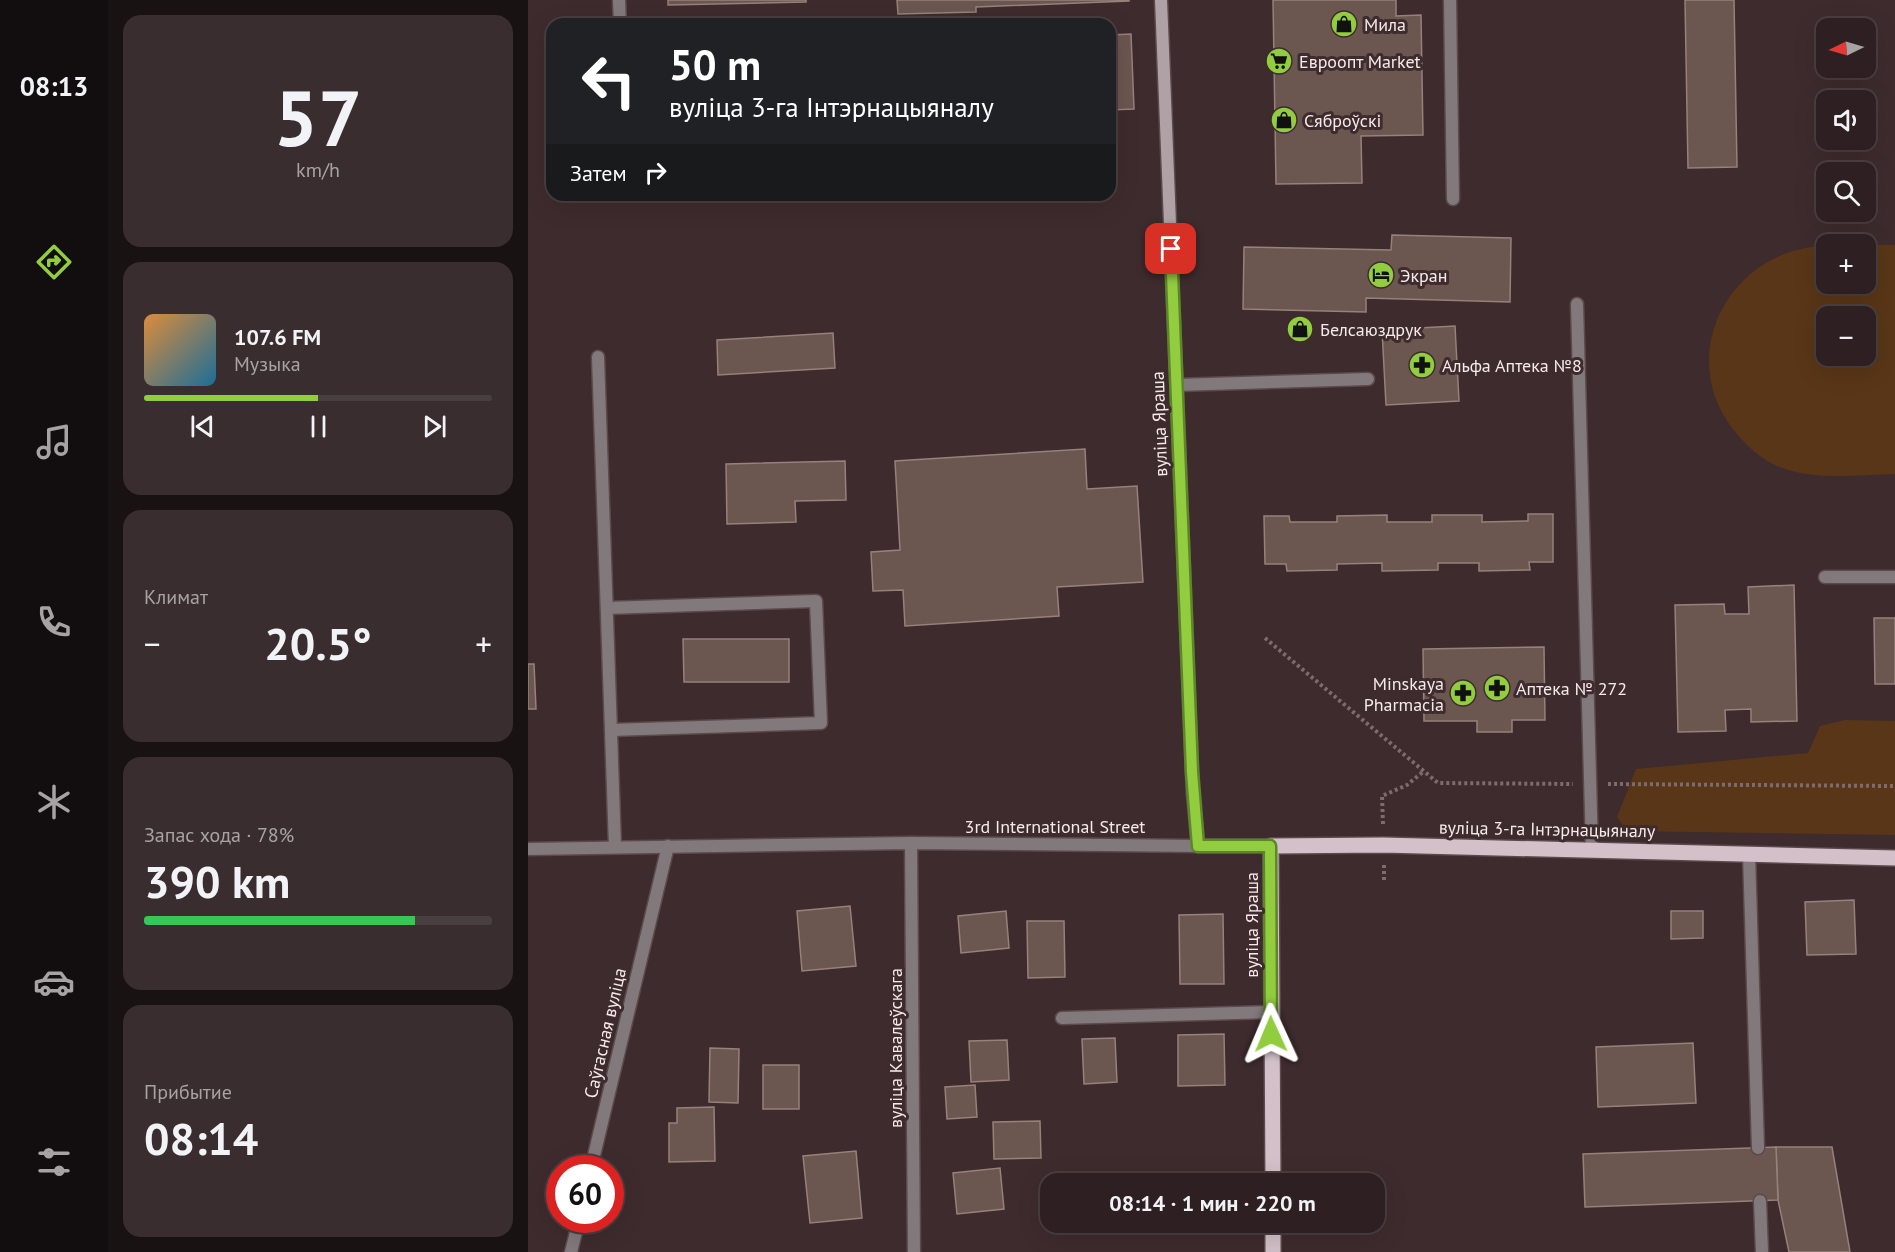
<!DOCTYPE html>
<html lang="ru">
<head>
<meta charset="utf-8">
<style>
	:root { --surface:#2e2022; --page:#3a2d2f; --text:#f1f3f6; --muted:#a7a3a5; --line:#493e40; --accent:#91cd3f }
	body { margin:0; font-family:"PT Sans",sans-serif; background:var(--page); color:var(--text); height:100vh; display:flex; flex-direction:column; font-size:22px; white-space:nowrap }
	* { box-sizing:border-box; margin:0 }
	p { font-size:20px; color:var(--muted) }
	.icon { flex:none; width:33px; height:33px; fill:none; stroke:currentColor; stroke-width:2; stroke-linecap:round; stroke-linejoin:round }
	.map { position:relative; flex:1; overflow:hidden }
	.sheet { display:flex; flex-direction:column; gap:15px; padding:15px; background:#191213; width:420px }
	.sheet>* { flex:none }
	.top-card { position:absolute; left:18px; top:18px; width:570px; height:183px; border-radius:18px; box-shadow:0 6px 24px #0002,0 0 0 2px var(--line); background:#202124; color:#fff; overflow:hidden }
	.needle { width:39px; rotate:265deg }
	.controls { position:absolute; left:1288px; top:18px; display:grid; gap:12px }
	.controls a { display:grid; place-items:center; width:60px; height:60px; border-radius:12px; background:var(--surface); box-shadow:0 6px 24px #0002,0 0 0 2px var(--line); font-size:30px }
	.speed { position:absolute; left:18px; top:1155px; display:flex; gap:12px; font-size:30px; font-weight:700; text-align:center }
	.speed>* { display:grid; place-content:center; width:78px; height:78px; border-radius:50%; background:var(--surface); box-shadow:0 6px 24px #0002,0 0 0 2px var(--line); line-height:1 }
	.speed .limit { border:9px solid #d22; background:#fff; color:#111 }
	.pin { position:absolute; display:grid; place-items:center; width:51px; height:51px; color:#fff; margin:-26px; border-radius:12px; box-shadow:0 3px 9px #0006 }
	.me { position:absolute; width:66px; margin:-33px; rotate:359deg; stroke-linejoin:round; filter:drop-shadow(0 0 4px #0008) }
	.turn { display:flex; align-items:center; gap:21px; height:126px; padding:0 24px; font-size:27px }
	.turn .icon { width:78px; height:78px; stroke-width:2.5 }
	.turn b { display:block; font-size:42px; line-height:51px }
	.then { display:flex; align-items:center; height:57px; padding:0 24px; background:#0003; gap:12px; font-size:22px }
	.big { font-size:45px; font-weight:800; line-height:1.1 }
	.sheet .widget { flex:1; display:flex; flex-direction:column; justify-content:center; gap:9px; min-width:0; padding:0 21px; border-radius:18px; background:var(--page) }
	.sheet .dial { align-items:center; gap:0 }
	.dial b { font-size:78px; line-height:1 }
	.song { display:flex; align-items:center; gap:18px }
	.cover { width:72px; height:72px; border-radius:9px; background:linear-gradient(135deg,hsl(30 70% 55%),hsl(200 70% 35%)) }
	.played { height:6px; border-radius:3px; background:linear-gradient(90deg,var(--accent) 50%,var(--line) 50%) }
	.keys { display:flex; justify-content:space-around; direction:ltr }
	.heat { display:flex; justify-content:space-between; align-items:center; font-size:33px; direction:ltr }
	.charge { height:9px; border-radius:4px; background:linear-gradient(90deg,#34c759 78%,var(--line) 0) }
	.trip { position:absolute; left:512px; top:1173px; width:345px; height:60px; border-radius:18px; background:var(--surface); box-shadow:0 6px 24px #0002,0 0 0 2px var(--line); font-weight:800; line-height:60px; text-align:center }
	main { display:flex; flex:1; min-height:0 }
	.dock { display:flex; flex-direction:column; width:108px; justify-content:space-around; align-items:center; background:#120d0e; color:var(--muted) }
	.dock .icon { width:42px; height:42px }
	.dock .selected { color:var(--accent) }
	.dock b { font-size:27px; color:var(--text) }
	.map>svg:first-child { display:block }
	.green { fill:#593617; fill-rule:evenodd }
	.building { fill:#6b5650; stroke:#97817a; stroke-width:1.5 }
	.lines { fill:none; stroke-linecap:round; stroke-linejoin:round }
	.lane-casing { stroke:#5c494b; stroke-width:15 }
	.street-casing { stroke:#5c494b; stroke-width:15 }
	.secondary-casing { stroke:#5c494b; stroke-width:15 }
	.primary-casing { stroke:#5c494b; stroke-width:18 }
	.path { stroke:#7d6b6d; stroke-width:4; stroke-dasharray:3 3; stroke-linecap:butt }
	.lane { stroke:#82797d; stroke-width:12 }
	.street { stroke:#82797d; stroke-width:12 }
	.secondary { stroke:#b0a1a7; stroke-width:12 }
	.primary { stroke:#d3c0c8; stroke-width:15 }
	.route-casing { stroke:#5e8529; stroke-width:15 }
	.route { stroke:#91cd3f; stroke-width:10 }
	.labels { text-anchor:middle; dominant-baseline:central; stroke-width:6; stroke-linejoin:round; paint-order:stroke }
	.poi-label { font-size:18px; fill:#f7e9ea; stroke:#3e2b2d; text-anchor:start }
	.street-label { font-size:18px; fill:#f7e9ea; stroke:#3e2b2d }
</style>
</head>
<body>
<main>
<nav class="dock">
<b>08:13</b>
<svg class="icon selected" aria-label="directions" viewBox="0 0 24 24"><path d="M12 3l9 9-9 9-9-9zM9 14v-3h6M13 9l2 2-2 2"/></svg>
<svg class="icon" aria-label="music" viewBox="0 0 24 24"><path d="M9 18V5l10-2v13"/><circle cx="6" cy="18" r="3"/><circle cx="16" cy="16" r="3"/></svg>
<svg class="icon" aria-label="phone" viewBox="0 0 24 24"><path d="M5 4h4l2 5-3 2q2 4 5 5l2-3 5 2v4C11 20 4 13 5 4z"/></svg>
<svg class="icon" aria-label="climate" viewBox="0 0 24 24"><path d="M12 3v18M4 7l16 10M4 17L20 7"/></svg>
<svg class="icon" aria-label="car" viewBox="0 0 24 24"><path d="M5 17H2v-5l4-1 3-4h7l3 4 3 1v5h-3M9 17h6M6 11h13"/><circle cx="7" cy="17" r="2"/><circle cx="17" cy="17" r="2"/></svg>
<svg class="icon" aria-label="filters" viewBox="0 0 24 24"><path d="M4 7h16M4 17h16"/><circle cx="9" cy="7" r="2"/><circle cx="15" cy="17" r="2"/></svg>
</nav>
<section class="sheet">
<div class="widget dial"><b>57</b><p>km/h</p></div>
<div class="widget">
<div class="song"><i class="cover"></i><div><b>107.6 FM</b><p>Музыка</p></div></div>
<div class="played"></div>
<div class="keys"><svg class="icon" aria-label="previous" viewBox="0 0 24 24"><path d="M18 5L8 12l10 7zM5 5v14"/></svg><svg class="icon" aria-label="pause" viewBox="0 0 24 24"><path d="M8 5v14M16 5v14"/></svg><svg class="icon" aria-label="next" viewBox="0 0 24 24"><path d="M6 5l10 7-10 7zM19 5v14"/></svg></div>
</div>
<div class="widget"><p>Климат</p>
<div class="heat"><a>−</a><b class="big">20.5°</b><a>+</a></div>
</div>
<div class="widget"><p>Запас хода · 78%</p><b class="big">390 km</b><div class="charge"></div></div>
<div class="widget"><p>Прибытие</p><b class="big">08:14</b></div>
</section>
<div class="map">
<svg width="1367" height="1252" viewBox="0 0 1367 1252">
	<rect width="100%" height="100%" fill="#3e2b2d"/>
	<!-- green -->
	<g class="green">
		<path d="M1338 245H1367V474C1329 475 1286 481 1249 466 1231 458 1216 443 1204 428 1146 351 1205 247 1299 246V284H1338ZM1299 316H1338V356H1299Z"/>
		<polygon points="1317,720 1367,721 1367,835 1099,831 1089,817 1108,769 1280,753 1292,726"/>
	</g>
	<!-- building -->
	<g class="building">
		<polygon points="140,0 278,0 278,2 140,5"/>
		<polygon points="369,0 601,0 601,1 448,7 448,12 370,14"/>
		<polygon points="745,0 868,0 868,16 893,15 895,135 833,136 834,183 748,184"/>
		<polygon points="1157,0 1206,0 1209,167 1160,168"/>
		<polygon points="603,34 606,109 582,110 582,35"/>
		<polygon points="864,235 983,238 982,302 838,298 838,312 715,309 716,247 863,250"/>
		<polygon points="927,326 931,401 858,405 854,330"/>
		<polygon points="305,333 307,368 190,375 189,340"/>
		<polygon points="557,449 559,489 609,486 615,582 529,587 531,616 377,626 375,590 345,591 343,552 372,550 367,461"/>
		<polygon points="317,461 318,500 267,501 268,522 199,524 198,464"/>
		<polygon points="1000,514 1025,514 1025,562 1001,562 1002,570 951,571 951,563 910,563 910,570 854,571 854,563 809,564 809,570 759,571 758,564 737,564 736,516 761,516 762,522 809,522 809,516 859,515 859,522 904,522 904,515 954,515 954,522 1000,521"/>
		<polygon points="1266,585 1269,721 1223,722 1223,709 1197,710 1198,731 1150,732 1147,605 1196,604 1197,614 1221,614 1220,587"/>
		<polygon points="1346,618 1367,618 1367,684 1347,684"/>
		<polygon points="155,639 261,639 261,682 156,682"/>
		<polygon points="1016,647 1017,720 984,720 984,732 949,732 949,721 896,721 895,649"/>
		<polygon points="0,664 6,664 8,709 0,709"/>
		<polygon points="1326,900 1328,954 1279,955 1277,902"/>
		<polygon points="322,906 328,966 274,971 269,911"/>
		<polygon points="478,911 481,948 433,953 430,916"/>
		<polygon points="1143,911 1175,911 1175,938 1143,939"/>
		<polygon points="695,914 696,984 652,984 651,915"/>
		<polygon points="499,921 536,921 537,977 500,978"/>
		<polygon points="696,1034 697,1085 650,1086 650,1035"/>
		<polygon points="587,1038 589,1082 556,1084 554,1039"/>
		<polygon points="479,1040 481,1080 443,1082 441,1041"/>
		<polygon points="1165,1043 1168,1103 1070,1107 1068,1047"/>
		<polygon points="182,1048 211,1049 210,1103 181,1102"/>
		<rect x="235" y="1065" width="36" height="44"/>
		<polygon points="447,1085 449,1117 419,1119 417,1087"/>
		<polygon points="186,1107 187,1161 141,1162 141,1123 149,1123 149,1108"/>
		<polygon points="512,1121 513,1158 466,1159 465,1122"/>
		<polygon points="1248,1147 1304,1147 1322,1252 1261,1252 1250,1200"/>
		<polygon points="1248,1147 1250,1200 1057,1207 1055,1154"/>
		<polygon points="328,1151 334,1218 282,1223 275,1156"/>
		<polygon points="472,1168 476,1209 429,1214 425,1173"/>
		<polygon points="700,1174 700,1184 659,1184 659,1176"/>
	</g>
	<g class="lines">
		<defs>
			<g id="lane">
				<polyline points="91,0 92,24"/>
				<polyline points="922,0 925,199"/>
				<polyline points="1049,304 1064,850"/>
				<polyline points="70,357 87,847"/>
				<polyline points="649,385 840,379"/>
				<polyline points="1297,577 1367,577"/>
				<polyline points="79,608 288,601 293,723 83,730"/>
				<polyline points="1221,854 1230,1148"/>
				<polyline points="534,1018 743,1012"/>
				<polyline points="1232,1201 1234,1252"/>
			</g>
			<g id="street">
				<polyline points="383,843 386,1252"/>
				<polyline points="0,849 383,843 670,846"/>
				<polyline points="63,1168 140,846"/>
				<polyline points="43,1252 51,1220"/>
			</g>
			<polyline id="secondary" points="633,0 665,795 670,846 743,846"/>
			<g id="primary">
				<polyline points="745,1184 743,846 855,845 1367,858"/>
				<polyline points="745,1222 745,1252"/>
			</g>
		</defs>
		<!-- lane casing -->
		<use href="#lane" class="lane-casing"/>
		<!-- street casing -->
		<use href="#street" class="street-casing"/>
		<!-- secondary casing -->
		<use href="#secondary" class="secondary-casing"/>
		<!-- primary casing -->
		<use href="#primary" class="primary-casing"/>
		<!-- path -->
		<g class="path">
			<polyline points="737,638 910,783 1045,784"/>
			<polyline points="1080,784 1367,786"/>
			<polyline points="855,824 854,796 879,785 896,771"/>
			<polyline points="856,865 856,880"/>
		</g>
		<!-- lane -->
		<use href="#lane" class="lane"/>
		<!-- street -->
		<use href="#street" class="street"/>
		<!-- secondary -->
		<use href="#secondary" class="secondary"/>
		<!-- primary -->
		<use href="#primary" class="primary"/>
	</g>
	<g class="lines">
		<defs>
			<polyline id="route" points="643,249 664,772 670,846 742,846 743,1034"/>
		</defs>
		<!-- route casing -->
		<use href="#route" class="route-casing"/>
		<!-- route -->
		<use href="#route" class="route"/>
	</g>
	<!-- icons -->
	<defs>
		<symbol id="shop-disc" viewBox="-11 -11 22 22"><circle r="9.5" fill="#91cd3f" stroke="#3e2b2d"/><path d="M-5-2.5h2.3a2.7 3.5 0 0 1 5.4 0H5L5.5 6h-11ZM-1.5-2.5h3a1.5 2.3 0 0 0-3 0Z" fill="#111"/></symbol>
		<symbol id="supermarket-disc" viewBox="-11 -11 22 22"><circle r="9.5" fill="#91cd3f" stroke="#3e2b2d"/><path d="M-6-5.5h2.5l.6 2H6L4.5 2H-2.5L-4.4-4H-6ZM-1.5 3.2a1.3 1.3 0 1 0 .1 0ZM3 3.2a1.3 1.3 0 1 0 .1 0Z" fill="#111"/></symbol>
		<symbol id="hotel-disc" viewBox="-11 -11 22 22"><circle r="9.5" fill="#91cd3f" stroke="#3e2b2d"/><path d="M-6-4.5h1.5V1H6V5H4.5V3h-9V5H-6ZM-4 0a1.8 1.8 0 1 1 3.6 0ZM.5 0V-2.5h3Q6-2.5 6 0Z" fill="#111"/></symbol>
		<symbol id="pharmacy-disc" viewBox="-11 -11 22 22"><circle r="9.5" fill="#91cd3f" stroke="#3e2b2d"/><path d="M-2-6h4v4h4v4h-4v4h-4v-4h-4v-4h4Z" fill="#111"/></symbol>
	</defs>
	<g fill-rule="evenodd">
		<use href="#shop-disc" x="801" y="9" width="30" height="30"/>
		<use href="#supermarket-disc" x="736" y="46" width="30" height="30"/>
		<use href="#shop-disc" x="741" y="105" width="30" height="30"/>
		<use href="#hotel-disc" x="838" y="260" width="30" height="30"/>
		<use href="#shop-disc" x="757" y="314" width="30" height="30"/>
		<use href="#pharmacy-disc" x="879" y="350" width="30" height="30"/>
		<use href="#pharmacy-disc" x="954" y="673" width="30" height="30"/>
		<use href="#pharmacy-disc" x="920" y="678" width="30" height="30"/>
	</g>
	<g class="labels">
		<!-- poi labels -->
		<g class="poi-label">
			<text x="836" y="24">Мила</text>
			<text x="771" y="61">Евроопт Market</text>
			<text x="776" y="120">Сяброўскі</text>
			<text x="872" y="275">Экран</text>
			<text x="792" y="329">Белсаюздрук</text>
			<text x="914" y="365">Альфа Аптека №8</text>
			<text x="916" y="683" text-anchor="end">Minskaya<tspan x="916" dy="21">Pharmacia</tspan></text>
			<text x="988" y="688">Аптека № 272</text>
		</g>
		<!-- street labels -->
		<g class="street-label">
			<text transform="translate(631 424) rotate(-92)">вуліца Яраша</text>
			<text x="527" y="826">3rd International Street</text>
			<text transform="translate(1019 829) rotate(1)">вуліца 3-га Інтэрнацыяналу</text>
			<text transform="translate(723 925) rotate(-90)">вуліца Яраша</text>
			<text transform="translate(77 1033) rotate(-77)">Саўгасная вуліца</text>
			<text transform="translate(367 1048) rotate(-90)">вуліца Кавалеўскага</text>
		</g>
	</g>
</svg>
<div class="controls">
<a><svg class="needle" viewBox="-14 -14 28 28"><path d="M0-13l5 13h-10z" fill="#e53935"/><path d="M0 13l5-13h-10z" fill="#a7a3a5"/></svg></a>
<a><svg class="icon" aria-label="sound" viewBox="0 0 24 24"><path d="M4 9h4l5-4v14l-5-4H4zM17 9q2 3 0 6"/></svg></a>
<a><svg class="icon" aria-label="search" viewBox="0 0 24 24"><circle cx="10" cy="10" r="6"/><path d="M15 15l6 6"/></svg></a>
<a>+</a>
<a>−</a>
</div>
<div class="speed"><div class="limit">60</div></div>
<div class="pin" style="left:643px;top:249px;background:#d93025"><svg class="icon" aria-label="arrive" viewBox="0 0 24 24"><path d="M6 21V4h12l-3 4 3 4H6"/></svg></div>
<svg class="me" style="left:743px;top:1034px" viewBox="-20 -20 40 40"><path d="M0-17L14 15 0 8-14 15z" fill="#91cd3f" stroke="#fff" stroke-width="4"/></svg>
<div class="trip">08:14 · 1 мин · 220 m</div>
<div class="top-card">
<div class="turn"><svg class="icon" aria-label="left" viewBox="0 0 24 24"><path d="M17 20v-9H6M10 6l-5 5 5 5"/></svg><div><b>50 m</b>вуліца 3-га Інтэрнацыяналу</div></div>
<div class="then">Затем<svg class="icon" aria-label="right" viewBox="0 0 24 24"><path d="M7 20v-9h11M14 6l5 5-5 5"/></svg></div>
</div>
</div>
</main>
</body>
</html>
